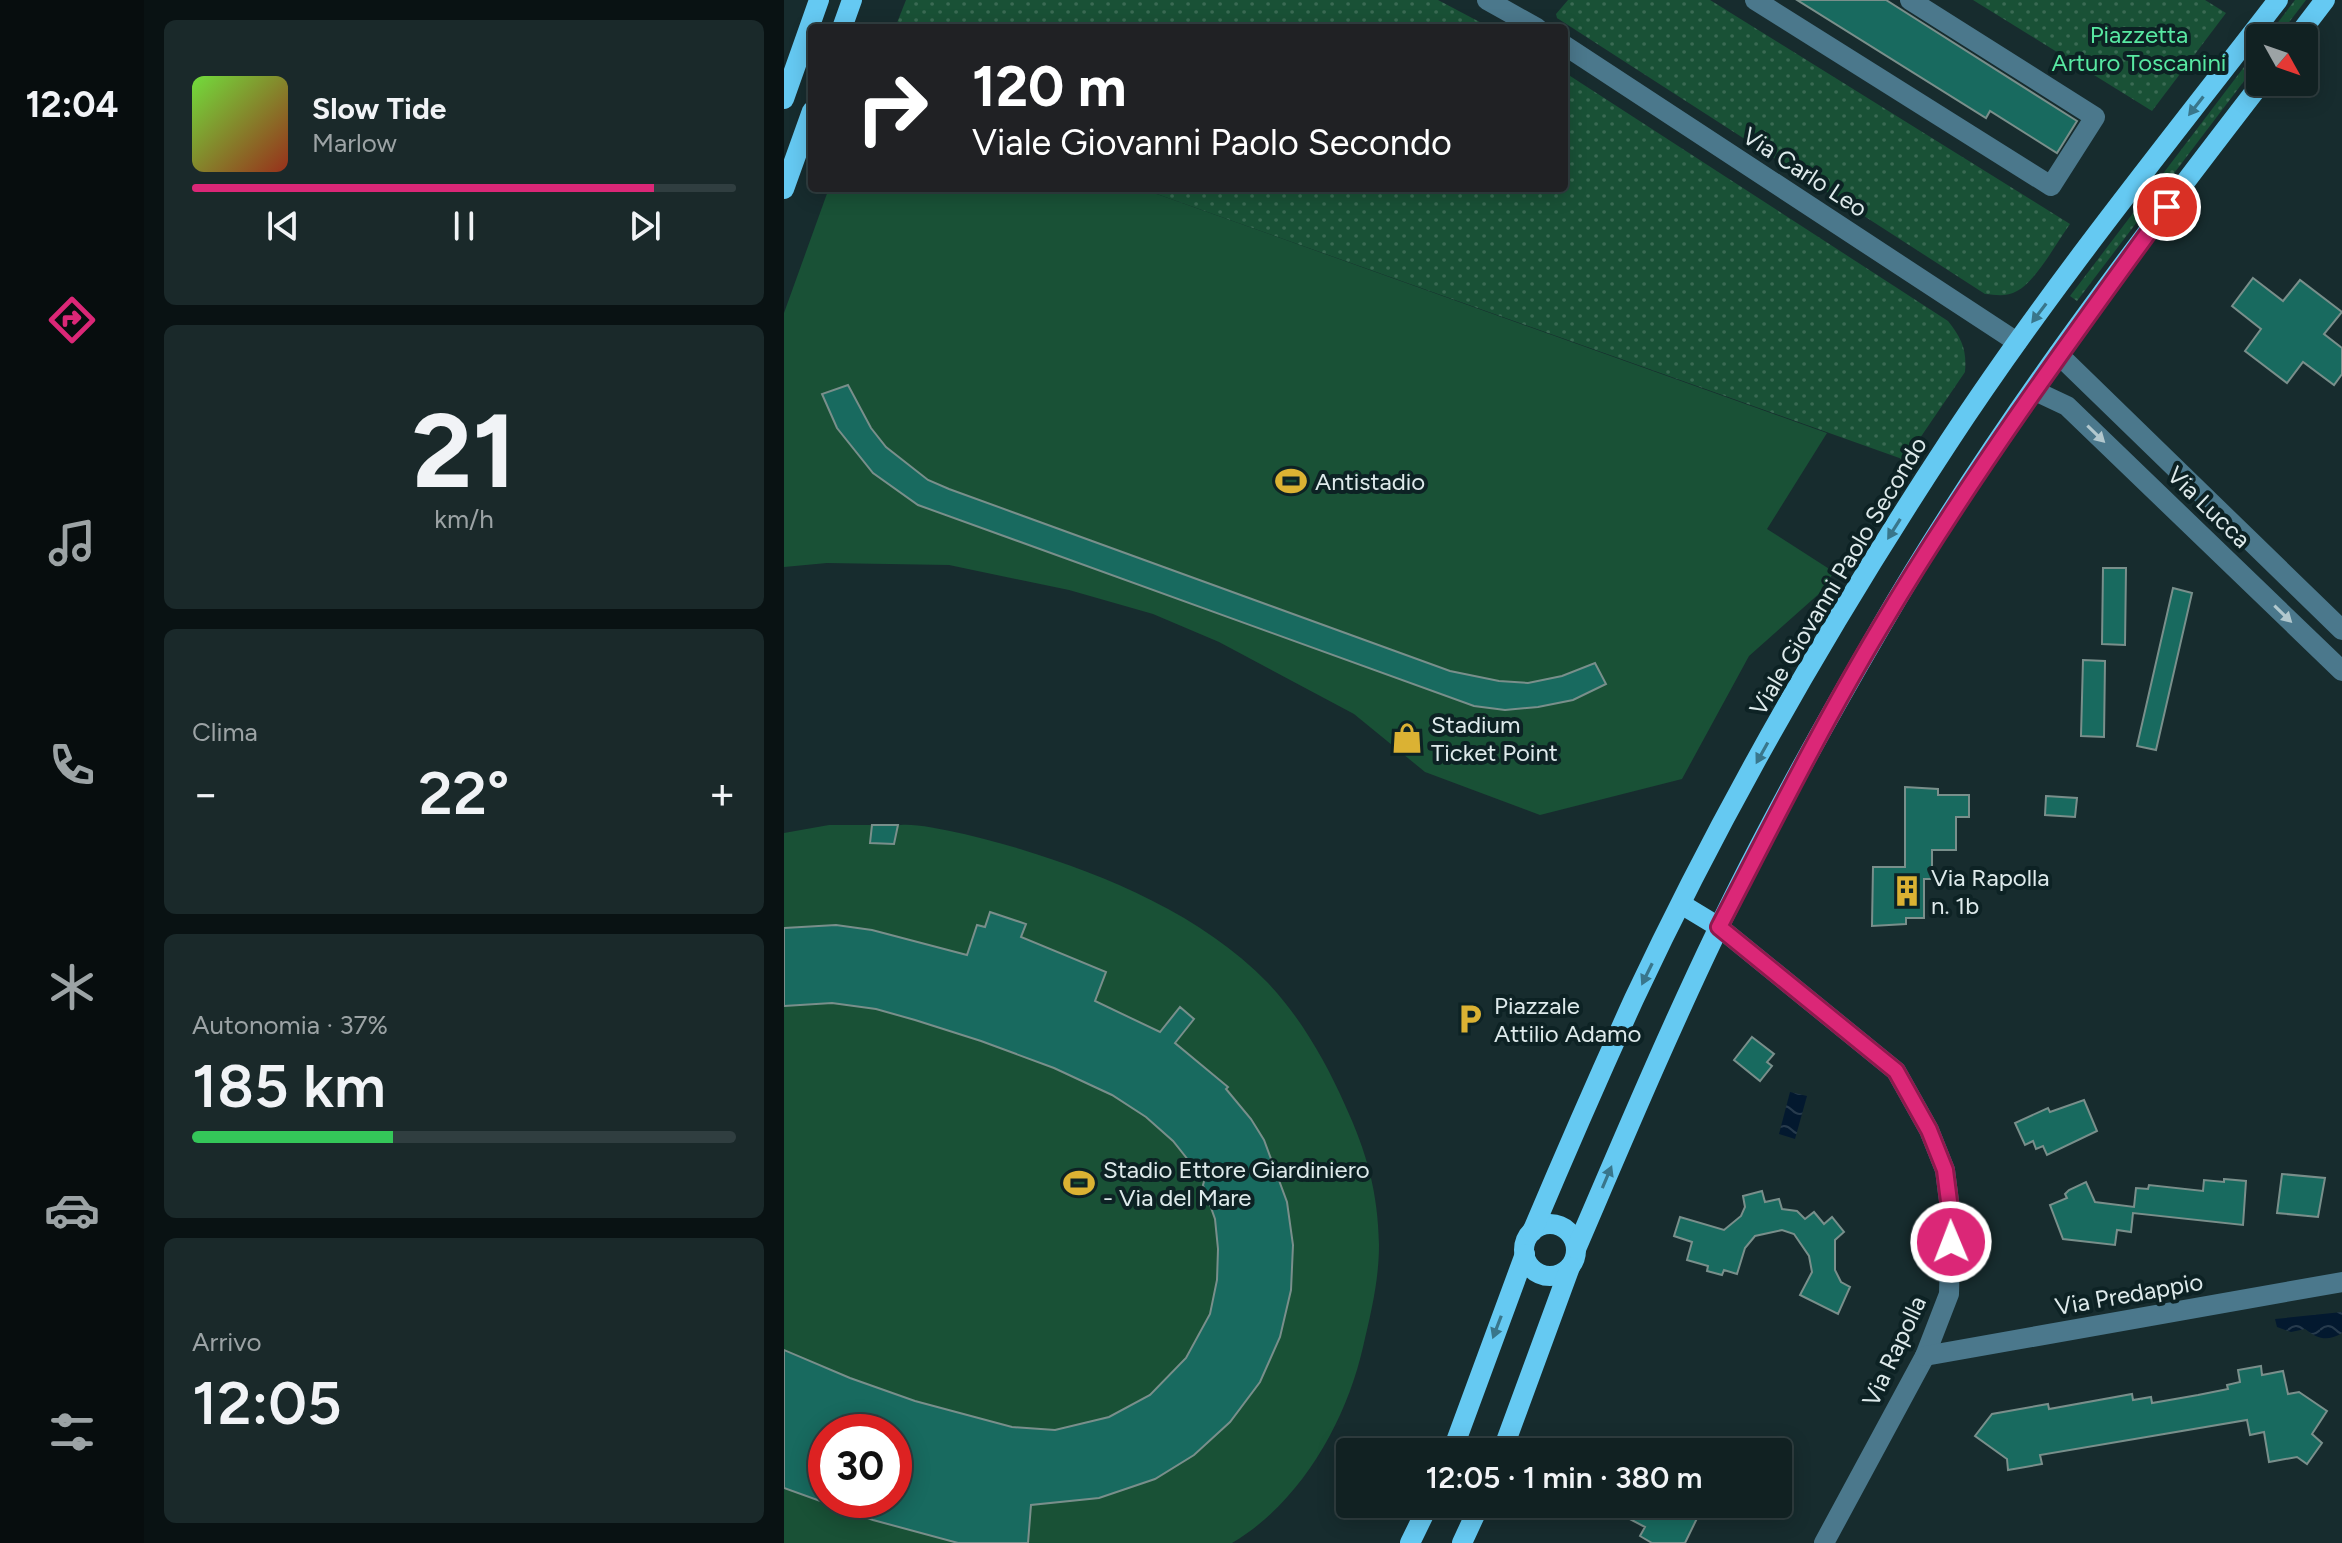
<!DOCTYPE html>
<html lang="it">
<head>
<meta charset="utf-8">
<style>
	:root { --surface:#112122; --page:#1a292a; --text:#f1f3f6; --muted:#9ca3a5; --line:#303e40; --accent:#db2777 }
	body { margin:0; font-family:Figtree,sans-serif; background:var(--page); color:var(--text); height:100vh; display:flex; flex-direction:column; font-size:30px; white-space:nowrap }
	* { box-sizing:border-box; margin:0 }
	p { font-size:26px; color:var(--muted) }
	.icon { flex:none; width:44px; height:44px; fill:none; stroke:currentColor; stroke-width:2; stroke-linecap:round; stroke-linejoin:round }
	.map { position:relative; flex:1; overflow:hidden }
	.panel { display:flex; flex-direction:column; gap:20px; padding:20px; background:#091213; width:640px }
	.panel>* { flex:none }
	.top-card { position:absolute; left:24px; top:24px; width:760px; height:168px; border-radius:8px; box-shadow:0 4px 20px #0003,0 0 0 2px var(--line); background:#202124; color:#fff; overflow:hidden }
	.needle { width:52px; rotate:130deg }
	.tools { position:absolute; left:1462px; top:24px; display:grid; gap:16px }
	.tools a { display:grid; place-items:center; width:72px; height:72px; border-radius:8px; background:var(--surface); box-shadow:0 4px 20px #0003,0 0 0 2px var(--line); font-size:40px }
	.speed { position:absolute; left:24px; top:1414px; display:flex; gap:16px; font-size:40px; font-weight:700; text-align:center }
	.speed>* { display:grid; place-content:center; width:104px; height:104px; border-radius:50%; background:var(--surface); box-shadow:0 4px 20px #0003,0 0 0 2px var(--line); line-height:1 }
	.speed .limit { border:12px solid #d22; background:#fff; color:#111 }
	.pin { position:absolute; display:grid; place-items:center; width:68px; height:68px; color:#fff; margin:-34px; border:4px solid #fff; border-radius:50%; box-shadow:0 2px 8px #0007 }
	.me { position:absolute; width:88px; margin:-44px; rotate:359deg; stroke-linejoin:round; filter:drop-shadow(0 0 6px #0008) }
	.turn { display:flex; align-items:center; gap:28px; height:168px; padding:0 32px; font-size:36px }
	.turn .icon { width:104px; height:104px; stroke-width:2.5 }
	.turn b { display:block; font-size:56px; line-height:68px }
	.big { font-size:60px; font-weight:600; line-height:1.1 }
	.panel .tile { flex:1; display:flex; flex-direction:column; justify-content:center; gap:12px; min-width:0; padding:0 28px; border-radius:12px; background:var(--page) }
	.panel .dial { align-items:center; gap:0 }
	.dial b { font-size:104px; line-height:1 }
	.song { display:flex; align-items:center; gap:24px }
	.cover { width:96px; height:96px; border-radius:12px; background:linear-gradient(135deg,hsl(100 70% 55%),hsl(10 70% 35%)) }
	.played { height:8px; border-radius:4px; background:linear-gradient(90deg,var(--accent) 85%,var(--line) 85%) }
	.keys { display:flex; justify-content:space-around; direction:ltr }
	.heat { display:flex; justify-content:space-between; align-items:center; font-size:44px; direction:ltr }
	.charge { height:12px; border-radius:6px; background:linear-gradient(90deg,#34c759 37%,var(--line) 0) }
	.trip { position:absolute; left:552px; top:1438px; width:456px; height:80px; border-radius:8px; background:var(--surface); box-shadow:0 4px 20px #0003,0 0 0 2px var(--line); font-weight:600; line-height:80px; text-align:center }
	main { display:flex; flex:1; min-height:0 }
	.tab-bar { display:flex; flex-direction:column; width:144px; justify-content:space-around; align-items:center; background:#070d0e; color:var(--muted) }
	.tab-bar .icon { width:56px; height:56px }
	.tab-bar .active { color:var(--accent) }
	.tab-bar b { font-size:36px; color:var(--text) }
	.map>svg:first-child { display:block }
	.grass { fill:url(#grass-dots) }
	.garden { fill:#195136; fill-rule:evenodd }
	.water { fill:url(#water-waves) }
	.building { fill:#186a5f; stroke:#798f8b; stroke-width:2; fill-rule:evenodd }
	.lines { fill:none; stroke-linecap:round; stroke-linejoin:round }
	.minor { stroke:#4b788c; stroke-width:20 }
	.major { stroke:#65c9f2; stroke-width:20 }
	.oneway { fill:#39768b }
	.oneway2 { fill:#b2c8ce }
	.route-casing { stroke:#8e194d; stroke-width:20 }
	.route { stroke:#db2777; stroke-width:14 }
	.labels { text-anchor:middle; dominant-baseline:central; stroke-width:8; stroke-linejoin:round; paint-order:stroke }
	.park-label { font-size:24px; fill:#58e8a2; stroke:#0d2224 }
	.street-label { font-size:24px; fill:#deeaeb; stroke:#0d2224 }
	.poi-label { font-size:24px; fill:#deeaeb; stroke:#0d2224; text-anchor:start }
</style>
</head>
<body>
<main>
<nav class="tab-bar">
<b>12:04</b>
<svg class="icon active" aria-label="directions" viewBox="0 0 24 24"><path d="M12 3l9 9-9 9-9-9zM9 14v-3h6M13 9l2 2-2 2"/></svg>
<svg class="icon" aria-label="music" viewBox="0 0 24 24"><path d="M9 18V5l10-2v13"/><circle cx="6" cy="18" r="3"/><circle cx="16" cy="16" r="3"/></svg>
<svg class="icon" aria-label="phone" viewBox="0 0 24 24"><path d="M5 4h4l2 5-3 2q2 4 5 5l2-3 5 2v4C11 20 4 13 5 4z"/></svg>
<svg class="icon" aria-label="climate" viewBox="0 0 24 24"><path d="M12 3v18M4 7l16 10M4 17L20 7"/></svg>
<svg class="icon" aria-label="car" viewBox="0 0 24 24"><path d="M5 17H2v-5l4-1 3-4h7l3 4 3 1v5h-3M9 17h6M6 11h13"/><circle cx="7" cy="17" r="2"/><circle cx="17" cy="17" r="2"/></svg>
<svg class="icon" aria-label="filters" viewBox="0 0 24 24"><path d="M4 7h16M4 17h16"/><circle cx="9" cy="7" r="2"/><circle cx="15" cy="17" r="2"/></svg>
</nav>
<section class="panel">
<div class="tile">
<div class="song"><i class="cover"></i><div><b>Slow Tide</b><p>Marlow</p></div></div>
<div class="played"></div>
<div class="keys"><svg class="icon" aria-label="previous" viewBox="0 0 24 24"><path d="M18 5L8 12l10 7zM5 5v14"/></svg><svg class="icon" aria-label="pause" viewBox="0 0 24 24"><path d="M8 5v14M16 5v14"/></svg><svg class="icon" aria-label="next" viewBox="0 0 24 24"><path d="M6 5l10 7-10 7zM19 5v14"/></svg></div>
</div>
<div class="tile dial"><b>21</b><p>km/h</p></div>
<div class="tile"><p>Clima</p>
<div class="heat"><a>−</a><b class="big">22°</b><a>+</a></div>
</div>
<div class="tile"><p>Autonomia · 37%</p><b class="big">185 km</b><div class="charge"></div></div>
<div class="tile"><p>Arrivo</p><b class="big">12:05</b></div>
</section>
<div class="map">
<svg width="1558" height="1543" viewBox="0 0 1558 1543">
	<defs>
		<pattern id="grass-dots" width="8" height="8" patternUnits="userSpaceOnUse" patternTransform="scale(2)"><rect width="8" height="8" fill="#195136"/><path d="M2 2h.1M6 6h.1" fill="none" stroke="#3a6a53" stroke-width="1.8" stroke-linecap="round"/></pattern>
		<pattern id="water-waves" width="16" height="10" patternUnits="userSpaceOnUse" patternTransform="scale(2)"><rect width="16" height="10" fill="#03192f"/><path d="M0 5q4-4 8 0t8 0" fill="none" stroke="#273b4d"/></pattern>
	</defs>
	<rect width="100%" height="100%" fill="#172c2e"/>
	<!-- grass -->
	<g class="grass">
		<polygon points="122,0 654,0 707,28 111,28"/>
		<path d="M784 0H926L1286 224C1273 242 1252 281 1233 291 1223 297 1212 295 1201 294L773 18 772 14Z"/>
		<polygon points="1189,0 1421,0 1442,13 1368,111"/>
		<polygon points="1511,0 1522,0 1493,38 1482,38"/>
		<polygon points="1476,46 1476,60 1293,301 1286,296"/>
		<path d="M780 72 1164 321C1178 339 1183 350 1181 372L1121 460 356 188H780Z"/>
	</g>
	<!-- garden -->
	<g class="garden">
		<polygon points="45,188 356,188 1043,433 983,529 1050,572 1037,592 965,656 898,779 756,815 641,772 570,714 435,642 369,614 285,590 165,565 43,563 0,567 0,313"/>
		<path d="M45 825H88L86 843C94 838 103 830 112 826 129 819 214 842 236 849 324 876 418 915 484 983 517 1018 542 1062 561 1105 583 1153 594 1192 595 1245 595 1280 587 1313 579 1347 562 1422 516 1503 448 1543H0V833ZM42 1432H110V1500H42Z"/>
	</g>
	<!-- water -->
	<g class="water">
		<polygon points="1006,1092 1023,1096 1011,1139 995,1134"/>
		<path d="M1558 1312V1333C1543 1342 1534 1339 1521 1329L1507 1332 1493 1327 1491 1319Z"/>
	</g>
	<!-- building -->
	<g class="building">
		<polygon points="1013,0 1102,0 1293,121 1273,153 1206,111 1202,118"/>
		<polygon points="1469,278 1499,301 1516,280 1558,312 1540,334 1558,348 1558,374 1550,385 1519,362 1503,383 1461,351 1477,329 1448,306"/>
		<polygon points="64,385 87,428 102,447 144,480 165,489 666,671 715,681 744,683 778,676 811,663 822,684 789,700 754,707 721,710 690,706 134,505 89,473 53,428 38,394"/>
		<polygon points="1319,568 1342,568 1341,645 1318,644"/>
		<polygon points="1389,588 1408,593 1372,750 1353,746"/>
		<polygon points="1299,660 1321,661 1320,737 1297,736"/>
		<polygon points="1121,787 1154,789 1154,795 1185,795 1185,817 1172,817 1172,850 1148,850 1148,879 1140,879 1140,918 1122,918 1122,924 1088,926 1089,867 1121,867"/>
		<polygon points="1262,796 1293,798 1291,817 1261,815"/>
		<polygon points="88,825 114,825 110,844 86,843"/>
		<path d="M206 912 242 924 237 937 322 972 311 1001 376 1032 396 1007 410 1019 391 1043 444 1087 442 1089 467 1119 480 1140 503 1202 509 1245 507 1290 496 1337 476 1382 446 1422 410 1455 371 1479 315 1498 247 1505 244 1543H174L89 1520 0 1488V1350L66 1378 131 1401 228 1427 271 1430 325 1417 366 1395 402 1358 426 1314 433 1280 434 1249 431 1219 419 1185 424 1168 405 1161 389 1141 362 1117 328 1095 270 1068 197 1041 131 1020 92 1009 48 1003 0 1006V928L52 925 88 930 183 955 193 925 201 927ZM42 1432H110V1500H42Z"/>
		<polygon points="968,1037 990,1054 983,1062 988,1066 976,1081 950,1060"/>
		<polygon points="1300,1100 1313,1131 1263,1155 1259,1146 1252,1149 1249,1141 1241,1145 1231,1123 1264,1108 1266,1112"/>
		<polygon points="1498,1174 1541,1178 1534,1217 1493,1213"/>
		<polygon points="1440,1179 1462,1181 1459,1225 1349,1213 1347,1232 1333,1230 1331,1245 1279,1239 1266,1205 1283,1198 1281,1194 1285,1190 1302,1182 1311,1202 1350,1207 1352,1188 1364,1189 1365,1185 1419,1191 1420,1180 1440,1182"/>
		<polygon points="978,1191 981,1202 995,1199 998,1209 1013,1211 1021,1219 1030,1212 1040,1224 1048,1217 1060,1232 1051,1240 1051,1270 1057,1282 1066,1287 1054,1314 1016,1295 1028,1272 1025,1256 1010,1234 998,1230 971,1236 961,1248 953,1274 940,1270 938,1275 923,1271 924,1266 903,1260 908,1242 890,1236 896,1217 940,1230 957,1216 961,1207 959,1196"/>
		<polygon points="1477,1366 1478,1375 1499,1371 1504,1394 1515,1392 1543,1411 1528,1434 1538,1443 1523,1464 1513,1457 1485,1462 1480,1432 1466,1435 1463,1420 1256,1455 1258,1464 1224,1470 1223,1459 1191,1436 1208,1414 1264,1404 1265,1409 1348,1394 1349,1400 1367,1397 1368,1403 1414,1395 1444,1389 1443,1385 1456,1382 1454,1370"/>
		<polygon points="847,1504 860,1504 882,1515 886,1507 896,1512 900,1504 920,1504 901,1543 868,1543 856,1536 861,1527 840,1516"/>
	</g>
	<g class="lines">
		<!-- minor -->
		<g class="minor">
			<polyline points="703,0 753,28"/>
			<polyline points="971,0 1267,186 1311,117 1126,0"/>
			<polyline points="780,45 1233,342"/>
			<polyline points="1274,354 1558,630"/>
			<polyline points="1249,390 1283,406 1558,671"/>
			<polyline points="935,927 1112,1071 1145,1130 1161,1170 1167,1217 1165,1294 1141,1356 1040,1543"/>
			<polyline points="1141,1356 1558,1282"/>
		</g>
		<!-- major -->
		<g class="major">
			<polyline points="58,28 68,0"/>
			<polyline points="1512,38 1541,0"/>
			<polyline points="0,99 35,0"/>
			<polyline points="0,189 28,111"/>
			<polyline points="897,904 935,927"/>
			<circle cx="766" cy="1250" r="26"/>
			<path d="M748 1232C781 1154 815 1076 850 999 940 807 1048 620 1164 443 1265 289 1382 145 1494 0"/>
			<path d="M792 1249C838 1142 883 1035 933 931 982 828 1038 728 1095 630 1206 437 1342 258 1478 82"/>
			<polyline points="668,1452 741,1254"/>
			<polyline points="718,1452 786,1267"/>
			<polyline points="626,1543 645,1504"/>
			<polyline points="678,1543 696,1504"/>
		</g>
	</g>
	<!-- one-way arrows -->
	<defs><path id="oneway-solid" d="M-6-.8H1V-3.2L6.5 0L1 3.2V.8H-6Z" transform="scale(2)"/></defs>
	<g class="oneway">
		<use href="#oneway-solid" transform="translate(1412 106) rotate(128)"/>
		<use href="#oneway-solid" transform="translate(1255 313) rotate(127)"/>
		<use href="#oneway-solid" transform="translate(1110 529) rotate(122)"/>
		<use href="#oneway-solid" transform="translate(978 753) rotate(119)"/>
		<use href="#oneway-solid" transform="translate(863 974) rotate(116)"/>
		<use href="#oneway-solid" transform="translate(823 1177) rotate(-67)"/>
		<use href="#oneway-solid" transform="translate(713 1327) rotate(111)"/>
	</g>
	<g class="oneway2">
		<use href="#oneway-solid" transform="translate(1312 434) rotate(44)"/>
		<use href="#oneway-solid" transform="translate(1499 614) rotate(44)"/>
	</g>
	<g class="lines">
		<defs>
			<path id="route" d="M1167 1242V1217L1161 1170 1145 1130 1112 1071 935 927C987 827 1038 725 1096 628 1183 481 1283 344 1383 207"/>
		</defs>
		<!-- route casing -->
		<use href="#route" class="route-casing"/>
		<!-- route -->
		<use href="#route" class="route"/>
	</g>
	<!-- icons -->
	<defs>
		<symbol id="stadium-bare" viewBox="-9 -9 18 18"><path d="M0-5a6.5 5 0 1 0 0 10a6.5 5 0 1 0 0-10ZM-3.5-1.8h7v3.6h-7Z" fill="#dbb233" stroke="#0d2224" stroke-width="2.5" paint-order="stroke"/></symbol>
		<symbol id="shop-bare" viewBox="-9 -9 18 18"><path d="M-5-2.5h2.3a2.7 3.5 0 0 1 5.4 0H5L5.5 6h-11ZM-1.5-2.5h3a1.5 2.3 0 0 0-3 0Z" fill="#dbb233" stroke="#0d2224" stroke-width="2.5" paint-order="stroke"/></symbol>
		<symbol id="building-bare" viewBox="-9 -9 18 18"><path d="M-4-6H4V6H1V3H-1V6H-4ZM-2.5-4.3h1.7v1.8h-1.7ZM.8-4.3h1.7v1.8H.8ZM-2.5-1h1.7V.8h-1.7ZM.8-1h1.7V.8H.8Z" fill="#dbb233" stroke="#0d2224" stroke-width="2.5" paint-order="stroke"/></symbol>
		<symbol id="parking-bare" viewBox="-9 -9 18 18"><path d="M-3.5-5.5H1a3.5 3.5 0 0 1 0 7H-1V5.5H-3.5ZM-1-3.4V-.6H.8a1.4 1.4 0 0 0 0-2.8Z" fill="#dbb233" stroke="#0d2224" stroke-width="2.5" paint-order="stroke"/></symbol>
	</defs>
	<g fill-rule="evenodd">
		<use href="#stadium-bare" x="485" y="459" width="44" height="44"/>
		<use href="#shop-bare" x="601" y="716" width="44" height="44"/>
		<use href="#building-bare" x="1101" y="869" width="44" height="44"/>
		<use href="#parking-bare" x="664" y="997" width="44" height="44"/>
		<use href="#stadium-bare" x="273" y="1161" width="44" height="44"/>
	</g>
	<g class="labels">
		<!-- park labels -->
		<g class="park-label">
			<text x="1355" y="34">Piazzetta<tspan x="1355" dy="28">Arturo Toscanini</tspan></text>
		</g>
		<!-- street labels -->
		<g class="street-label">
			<text transform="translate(1021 172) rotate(33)">Via Carlo Leo</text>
			<text transform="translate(1425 507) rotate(44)">Via Lucca</text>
			<text transform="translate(1054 576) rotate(-59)">Viale Giovanni Paolo Secondo</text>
			<text transform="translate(1345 1294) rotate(-10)">Via Predappio</text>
			<text transform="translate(1110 1351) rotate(-65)">Via Rapolla</text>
		</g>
		<!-- poi labels -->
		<g class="poi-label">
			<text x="531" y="481">Antistadio</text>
			<text x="647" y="724">Stadium<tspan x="647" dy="28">Ticket Point</tspan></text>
			<text x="1147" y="877">Via Rapolla<tspan x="1147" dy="28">n. 1b</tspan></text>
			<text x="710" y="1005">Piazzale<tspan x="710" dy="28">Attilio Adamo</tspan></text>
			<text x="319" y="1169">Stadio Ettore Giardiniero<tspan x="319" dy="28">- Via del Mare</tspan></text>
		</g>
	</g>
</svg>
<div class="tools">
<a><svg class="needle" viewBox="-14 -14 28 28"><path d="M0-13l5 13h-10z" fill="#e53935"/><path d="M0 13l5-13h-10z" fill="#9ca3a5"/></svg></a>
</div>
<div class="speed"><div class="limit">30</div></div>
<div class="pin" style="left:1383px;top:207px;background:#d93025"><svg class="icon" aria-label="arrive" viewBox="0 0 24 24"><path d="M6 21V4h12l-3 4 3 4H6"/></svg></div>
<svg class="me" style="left:1167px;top:1242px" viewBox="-20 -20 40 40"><circle r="17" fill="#db2777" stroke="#fff" stroke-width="3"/><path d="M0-11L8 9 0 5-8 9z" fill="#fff"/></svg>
<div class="trip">12:05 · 1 min · 380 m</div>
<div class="top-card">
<div class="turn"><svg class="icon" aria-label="right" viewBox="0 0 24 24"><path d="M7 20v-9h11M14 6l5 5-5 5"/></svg><div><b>120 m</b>Viale Giovanni Paolo Secondo</div></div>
</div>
</div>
</main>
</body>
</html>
